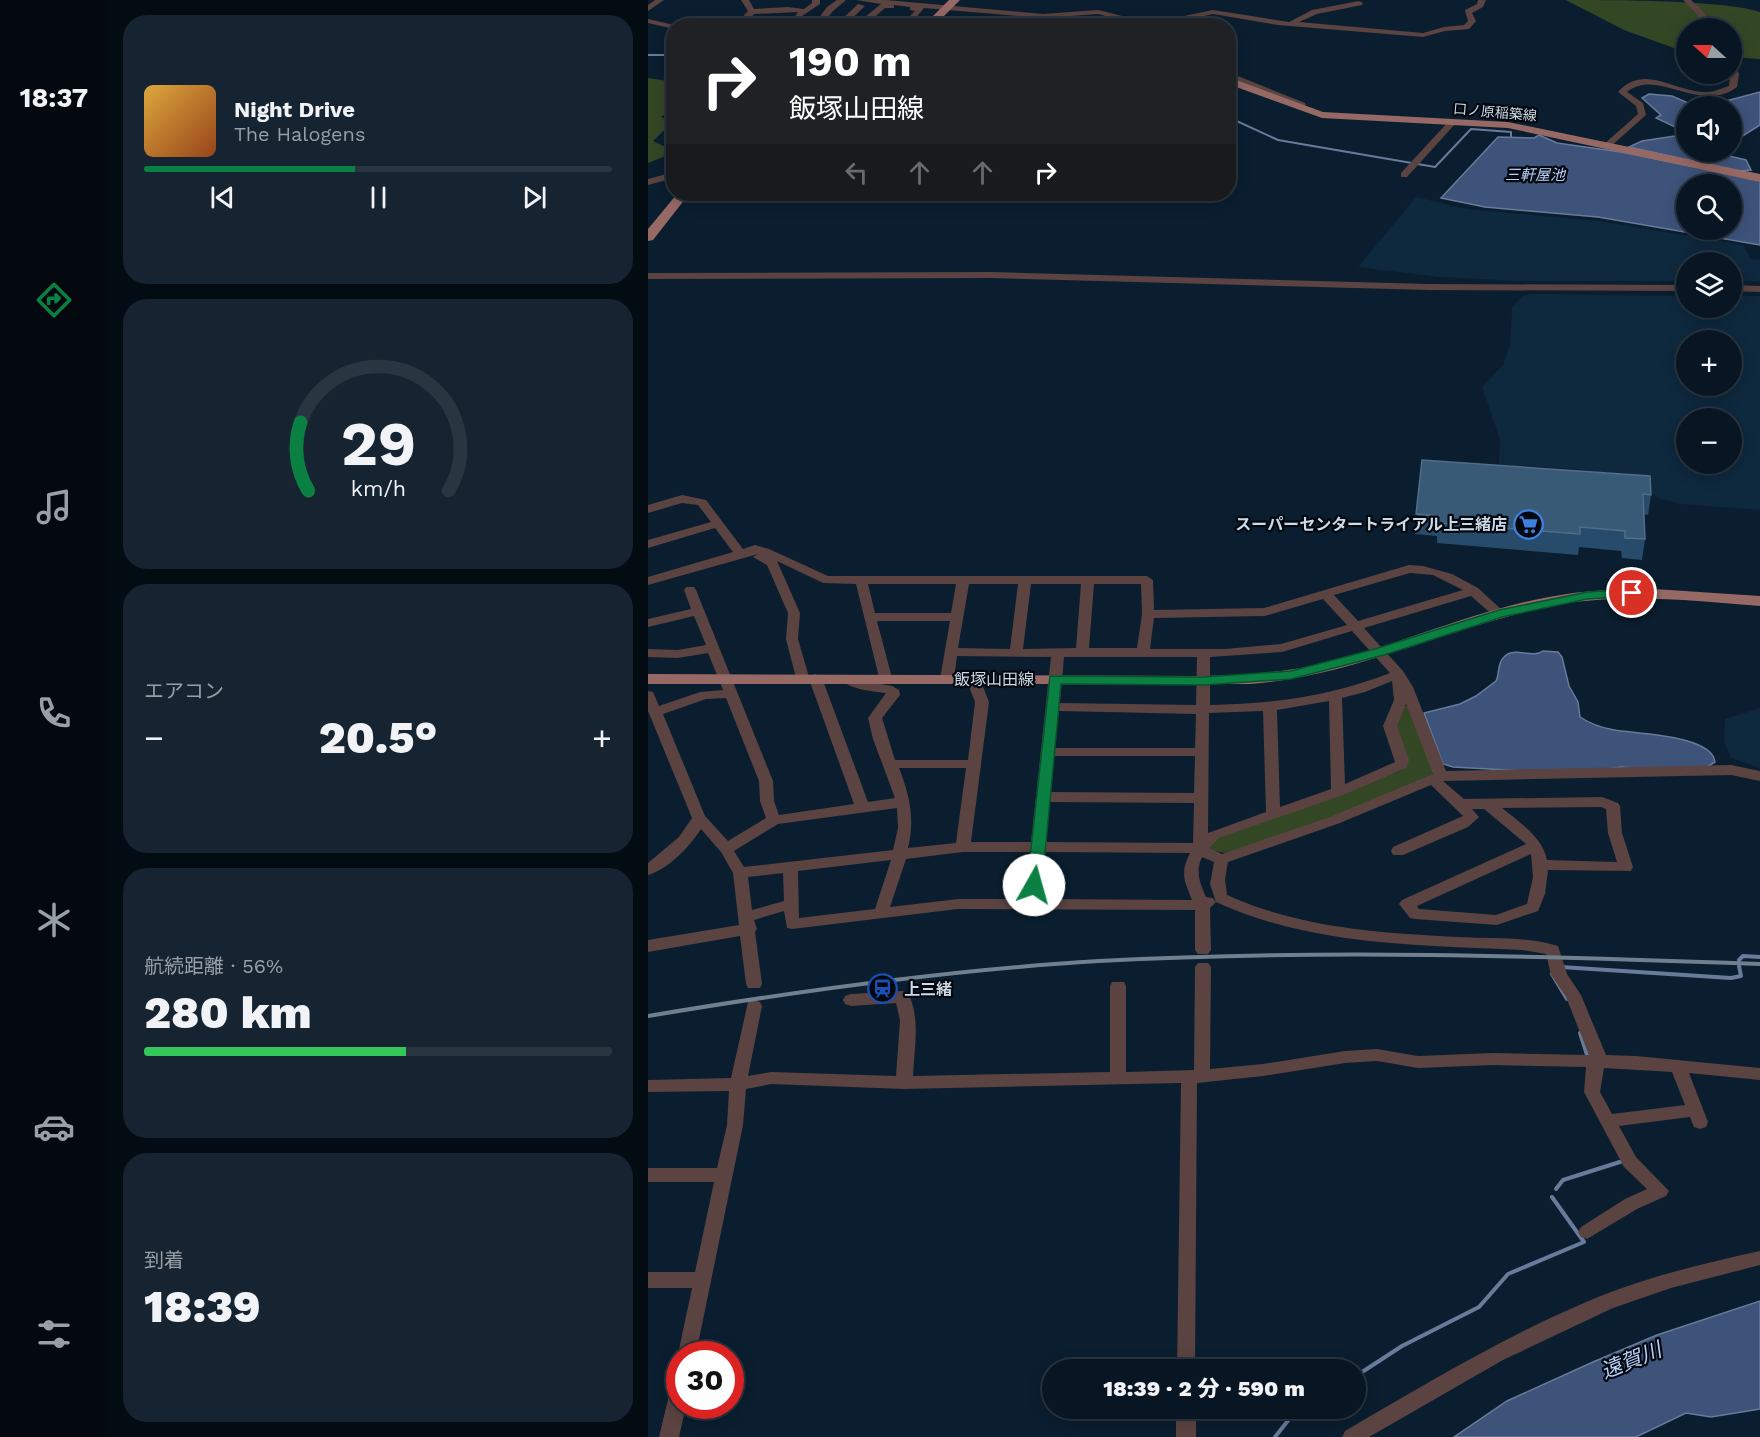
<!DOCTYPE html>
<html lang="ja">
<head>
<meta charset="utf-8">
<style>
	:root { --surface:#081623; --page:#162330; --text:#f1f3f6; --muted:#989fa6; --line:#293541; --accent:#0b8043 }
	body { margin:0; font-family:"Work Sans","Noto Sans JP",sans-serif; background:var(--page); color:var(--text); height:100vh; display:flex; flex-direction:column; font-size:22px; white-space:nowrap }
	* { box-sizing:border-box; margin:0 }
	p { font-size:20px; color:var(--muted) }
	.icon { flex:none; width:33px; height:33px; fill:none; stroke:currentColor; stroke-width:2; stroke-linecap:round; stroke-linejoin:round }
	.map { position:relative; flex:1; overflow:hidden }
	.panel { display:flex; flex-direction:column; gap:15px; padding:15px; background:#040c13; width:540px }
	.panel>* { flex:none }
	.guide { position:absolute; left:18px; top:18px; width:570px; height:183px; border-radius:24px; box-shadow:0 3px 15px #0003,0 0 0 2px var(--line); background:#202124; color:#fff; overflow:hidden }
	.needle { width:39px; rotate:291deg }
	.fabs { position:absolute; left:1028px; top:18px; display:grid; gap:12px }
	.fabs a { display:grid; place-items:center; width:66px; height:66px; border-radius:50%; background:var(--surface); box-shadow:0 3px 15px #0003,0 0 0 2px var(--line); font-size:30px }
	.speed { position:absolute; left:18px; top:1341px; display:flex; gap:12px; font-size:30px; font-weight:700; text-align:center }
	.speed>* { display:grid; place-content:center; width:78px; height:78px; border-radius:50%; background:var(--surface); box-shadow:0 3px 15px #0003,0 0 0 2px var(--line); line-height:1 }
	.speed .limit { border:9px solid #d22; background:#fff; color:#111 }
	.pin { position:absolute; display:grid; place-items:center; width:51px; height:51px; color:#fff; margin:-26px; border:3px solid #fff; border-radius:50%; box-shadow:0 2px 6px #0007 }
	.me { position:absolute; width:66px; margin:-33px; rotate:7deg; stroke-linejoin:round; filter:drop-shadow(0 0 4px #0008) }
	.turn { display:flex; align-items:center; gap:21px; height:126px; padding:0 24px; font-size:27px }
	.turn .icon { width:78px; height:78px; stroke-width:2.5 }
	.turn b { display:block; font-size:42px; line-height:51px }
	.lanes { display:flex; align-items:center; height:57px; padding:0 24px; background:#0003; justify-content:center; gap:30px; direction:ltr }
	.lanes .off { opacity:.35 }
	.big { font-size:45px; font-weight:800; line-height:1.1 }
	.panel .widget { flex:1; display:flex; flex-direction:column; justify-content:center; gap:9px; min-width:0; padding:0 21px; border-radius:24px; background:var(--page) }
	.panel .dial { align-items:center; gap:0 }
	.dial svg { height:156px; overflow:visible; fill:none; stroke:var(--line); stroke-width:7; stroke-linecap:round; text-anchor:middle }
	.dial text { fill:var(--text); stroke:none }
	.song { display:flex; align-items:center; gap:18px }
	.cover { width:72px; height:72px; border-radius:9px; background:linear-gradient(135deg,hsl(40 70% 55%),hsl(20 70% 35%)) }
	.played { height:6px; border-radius:3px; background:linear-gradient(90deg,var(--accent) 45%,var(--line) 45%) }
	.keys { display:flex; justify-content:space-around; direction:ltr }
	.heat { display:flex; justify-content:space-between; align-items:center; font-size:33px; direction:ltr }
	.charge { height:9px; border-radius:4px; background:linear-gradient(90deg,#34c759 56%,var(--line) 0) }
	.trip { position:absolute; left:394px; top:1359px; width:324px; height:60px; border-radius:30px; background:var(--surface); box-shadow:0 3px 15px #0003,0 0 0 2px var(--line); font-weight:800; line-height:60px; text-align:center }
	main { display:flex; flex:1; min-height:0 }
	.dock { display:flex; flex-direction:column; width:108px; justify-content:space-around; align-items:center; background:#03090e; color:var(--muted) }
	.dock .icon { width:42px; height:42px }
	.dock .current { color:var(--accent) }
	.dock b { font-size:27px; color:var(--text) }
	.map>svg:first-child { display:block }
	.built { fill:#0e283d; fill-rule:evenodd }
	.green { fill:#344725 }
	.water { fill:#3d537a; stroke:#687b9a; stroke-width:1.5; fill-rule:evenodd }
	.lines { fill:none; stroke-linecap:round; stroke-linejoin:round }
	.stream-far1 { stroke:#687b9a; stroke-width:2 }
	.stream { stroke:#687b9a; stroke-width:4 }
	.minor { fill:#5a4341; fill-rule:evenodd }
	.major { fill:#976965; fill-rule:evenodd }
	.rail { stroke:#71808f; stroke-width:4 }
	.wall { fill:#274b6a }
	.building { fill:#395a77; stroke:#506e89; stroke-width:1.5 }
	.route { fill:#0b8043; stroke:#07532c; stroke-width:1.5 }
	.labels { text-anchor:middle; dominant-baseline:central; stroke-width:4.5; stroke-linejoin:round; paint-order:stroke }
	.far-street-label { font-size:14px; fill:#cdd9e5; stroke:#02080f }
	.far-water-label { font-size:15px; font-style:italic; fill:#bad0f8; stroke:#02080f }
	.poi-label { font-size:16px; font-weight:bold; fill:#cdd9e5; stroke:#02080f; text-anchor:end }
	.street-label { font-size:16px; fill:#cdd9e5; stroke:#02080f }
	.near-water-label { font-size:21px; font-style:italic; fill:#bad0f8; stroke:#02080f }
</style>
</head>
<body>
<main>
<nav class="dock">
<b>18:37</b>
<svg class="icon current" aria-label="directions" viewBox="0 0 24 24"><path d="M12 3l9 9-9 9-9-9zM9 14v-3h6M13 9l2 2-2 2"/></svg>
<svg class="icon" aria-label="music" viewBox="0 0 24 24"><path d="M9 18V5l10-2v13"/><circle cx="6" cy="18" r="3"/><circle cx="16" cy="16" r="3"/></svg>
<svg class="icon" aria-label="phone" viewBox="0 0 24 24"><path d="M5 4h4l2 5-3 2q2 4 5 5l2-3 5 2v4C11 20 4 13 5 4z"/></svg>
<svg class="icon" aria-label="climate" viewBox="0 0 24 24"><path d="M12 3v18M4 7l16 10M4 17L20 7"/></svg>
<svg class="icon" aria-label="car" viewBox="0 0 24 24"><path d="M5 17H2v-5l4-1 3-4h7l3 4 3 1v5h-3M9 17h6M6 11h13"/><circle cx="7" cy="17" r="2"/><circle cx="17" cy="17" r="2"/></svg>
<svg class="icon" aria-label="filters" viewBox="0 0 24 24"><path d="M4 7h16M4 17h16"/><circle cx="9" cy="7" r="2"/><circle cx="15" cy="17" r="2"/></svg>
</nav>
<section class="panel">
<div class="widget">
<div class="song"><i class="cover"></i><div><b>Night Drive</b><p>The Halogens</p></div></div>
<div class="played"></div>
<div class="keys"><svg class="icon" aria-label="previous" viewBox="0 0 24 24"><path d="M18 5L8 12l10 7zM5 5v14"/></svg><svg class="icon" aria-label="pause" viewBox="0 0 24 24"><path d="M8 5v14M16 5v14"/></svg><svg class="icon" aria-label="next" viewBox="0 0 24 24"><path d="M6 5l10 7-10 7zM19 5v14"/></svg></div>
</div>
<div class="widget dial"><svg viewBox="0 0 100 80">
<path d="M14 69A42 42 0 1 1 86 69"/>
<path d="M14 69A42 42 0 0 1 10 34" stroke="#0b8043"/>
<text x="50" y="56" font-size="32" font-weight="700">29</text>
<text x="50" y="72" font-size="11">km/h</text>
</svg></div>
<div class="widget"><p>エアコン</p>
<div class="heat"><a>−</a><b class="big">20.5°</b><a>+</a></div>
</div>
<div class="widget"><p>航続距離 · 56%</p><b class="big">280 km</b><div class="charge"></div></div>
<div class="widget"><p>到着</p><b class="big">18:39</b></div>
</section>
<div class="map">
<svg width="1112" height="1437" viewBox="0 0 1112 1437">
	<rect width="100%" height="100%" fill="#0a1e2f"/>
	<!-- built -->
	<g class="built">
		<polygon points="768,197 819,209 952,221 1095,245 1103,259 1112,260 1112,281 1083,281 1083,262 1038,262 1038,281 871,281 791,277 710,267"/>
		<path d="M883 294 1038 296V308H1083V296H1112V510L1033 504 1010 498 986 478 928 469 851 465 852 439 834 387 855 365 862 345 864 308 874 296ZM1038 340H1083V386H1038ZM1038 418H1083V464H1038Z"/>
		<polygon points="1112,708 1112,768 1083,758 1076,742 1077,719"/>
	</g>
	<!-- green -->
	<g class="green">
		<path d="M918 0C963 0 1077 0 1112 12V59L1083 57V28H1038L1037 52 976 30Z"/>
		<polygon points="0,78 26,82 25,109 13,117 25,122 5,141 22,149 15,157 0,163"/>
		<polygon points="754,706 760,706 786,771 783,777 684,818 578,853 561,850 563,840 754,770 745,727"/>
	</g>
	<!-- water -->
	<g class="water">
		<polygon points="1112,92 1112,125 1088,140 1086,145 1083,144 1083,106 1038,106 1038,132 1008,118 1013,115 994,98 1001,94 1024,96 1040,103 1059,106"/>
		<path d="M891 135 909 143 973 152 1112 180V245L950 217 837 207 793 198 850 137 886 138ZM1038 184H1083V230H1038Z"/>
		<polygon points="1027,136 1038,139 1038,152 1080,152 1077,155 1098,160 1103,170 1090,171 981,147 994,141"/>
		<path d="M895 651 910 652 914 657 921 686 930 702 932 717C941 723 955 728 966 730 989 734 1064 735 1067 762L1059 767 1006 770 973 767 952 770 877 771 805 767 795 764 776 713 812 704 828 696 848 681C852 673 849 663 856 657 866 646 884 659 895 651Z"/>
		<polygon points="1112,1301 1112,1409 1063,1417 1038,1413 988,1437 806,1437 859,1401 945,1362 1009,1335"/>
	</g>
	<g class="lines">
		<!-- stream-far1 -->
		<g class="stream-far1">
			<polyline points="0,55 26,55"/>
			<polyline points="580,117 630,140 787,167 823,129 863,132 863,137"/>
		</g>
		<!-- stream -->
		<g class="stream">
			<polyline points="1091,960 1095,956 1112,957"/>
			<polyline points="913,967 1083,978 1093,976 1091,966"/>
			<polyline points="904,974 919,999"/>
			<polyline points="932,1033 940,1058"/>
			<polyline points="908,1189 915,1180 975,1161"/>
			<polyline points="708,1376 754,1346 831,1307 860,1274 936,1242 904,1197"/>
			<polyline points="627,1437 650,1408"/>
		</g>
		<!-- minor -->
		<g class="minor">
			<polygon points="7,0 16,0 0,11 0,5"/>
			<polygon points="93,0 101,0 106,9 140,7 156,9 164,3 164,0 172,0 172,4 154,16 149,26 141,26 150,12 106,14 95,26 86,26 100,11"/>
			<polygon points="189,0 198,0 185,11 173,26 165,26 179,7"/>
			<polygon points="208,0 238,0 395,14 450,10 502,23 565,10 641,22 664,10 711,1 715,3 714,5 669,14 651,22 775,33 796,27 816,25 820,21 817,10 829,4 830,0 838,0 835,7 824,13 828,21 821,29 797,31 775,37 630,25 565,14 512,26 494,26 450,14 395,18 276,8 261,26 252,26 267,11 262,10 262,7 246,5 246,8 237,8 220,23 233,26 211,26 211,22 233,4"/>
			<polygon points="1035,0 1043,0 1055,11 1065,28 1057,28 1049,14"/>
			<polygon points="210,4 217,6 196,26 187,26"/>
			<polygon points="0,19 26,25 29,26 26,26 26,29 0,23"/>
			<polygon points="1083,43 1090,49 1083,55"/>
			<path d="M1083 60 1087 62 1091 74 1089 87C1052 115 1009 67 979 92L995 103 998 115 962 147 955 145 990 114 988 106 970 92C996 64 1023 90 1054 92 1064 93 1072 89 1081 86Z"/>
			<polygon points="580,72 657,103 658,105 651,107 580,77"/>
			<polygon points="801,121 808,123 759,177 753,177 753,173"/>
			<polygon points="26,172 26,178 0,185 0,179"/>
			<polygon points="344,272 781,284 1038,285 1038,291 781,290 344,278 0,279 0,273"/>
			<polygon points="1083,285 1112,286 1112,292 1083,291"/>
			<path d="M34 495 58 500 95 549 107 545 121 549 180 576H499L505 580 506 610 616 608 761 565 775 566 804 574 830 588 855 611 857 614 855 617H847L823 596 716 628 755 671 765 687 798 771 1083 765 1112 771V781L1083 775 795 781 816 799 954 797 970 803 972 806 974 833 985 867 983 871 900 870 897 894 890 911 849 925 767 919 762 918 751 904 754 900 878 844 836 809H824L831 817 820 827 755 855H745L743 851 745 847 815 816 783 785 692 823 580 862 577 879 579 895C652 928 732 933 811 937 845 939 878 936 910 946L919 974 933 995 958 1055 988 1056 1112 1068V1080L1041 1073 1060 1122 1058 1127 1052 1129 1046 1127 1042 1117 971 1126 988 1157 1021 1191 1018 1196 989 1209 939 1239 933 1237 930 1232 933 1227 977 1199 999 1189 976 1167 936 1092 938 1067 845 1065 770 1068 729 1061 697 1063 615 1076 549 1083 547 1370H529L533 1083 256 1089 123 1084 98 1089 95 1125 48 1354H32V1358L30 1354 44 1288H0V1272H47L66 1182H0V1168H69L79 1125 81 1091 0 1092V1080L83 1078 100 1002 106 1000 112 1002 114 1006 100 1076 123 1072 248 1076 252 1020 248 1003 203 1006 197 1004 195 1000 197 996 203 994 254 991 260 993C273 1018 266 1049 265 1076L462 1072V986L464 982H476L478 986V1072L546 1070 547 967 550 963H560L563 967 562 1069 615 1064 697 1051 729 1049 770 1056 845 1053 941 1055 918 997 903 975 898 954 874 950C770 945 664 946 568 902L562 884 566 862 554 857C547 872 552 883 558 897L565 898 568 902 562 908 563 950 560 954H550L547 950V910L310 909 144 929 139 928 136 911 106 920 109 929 107 932 114 984 112 988H100L98 984 92 936 0 952V940L91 925 85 873 73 852 53 829C41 847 21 869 0 875V863L31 837 44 818 0 711V691L5 692 11 706 52 692 75 690 60 653 30 658 0 657V649L30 650 58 645 46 616 0 627V619L43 609 36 590 38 587H46L48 590 125 781 126 801 131 815 206 804 161 679 155 682 148 678 138 639 140 613 119 565 105 557 110 554 0 585V577L85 552 67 528 0 548V540L63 522 50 505 34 503 0 513V505ZM129 561 175 583 208 584 232 681 237 682 244 678 229 621H302L292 679 299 683 306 679 309 656 403 657 383 842H323L341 702 332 679 325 675 318 679 327 702 320 760H247L234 718 252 695 251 690 244 686 215 681 203 675H193L191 678C203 690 222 691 238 693L220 718 225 739 247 798 220 802 174 678 167 674 161 677 150 639 152 613ZM762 573 785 575 815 590 710 621 686 595ZM220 584H308L303 613H227ZM321 584H370L362 649 310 648ZM383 584H433L428 648 375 649ZM446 584H493L494 614 489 648H441ZM675 599 699 625 633 644 577 649H502L506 618 617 616ZM704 631 742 673C683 696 624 704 562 705V657L634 652ZM416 657H549L548 705 412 703ZM744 681 746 700 735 726 747 762 697 784 694 698 717 692ZM78 698 111 781 112 801 118 818 80 841 57 816 15 714 58 699ZM681 701 683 789 632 807 629 710ZM758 704 785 774 682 817 574 854 561 848 571 838 695 795 758 768 761 760 749 726ZM411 711 548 714 547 748H407ZM615 711 618 812 560 833 561 713ZM406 756H547L546 793 403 792ZM251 768H318L308 843 260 848C267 819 262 796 251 768ZM402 802 546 803 545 843 398 842ZM953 807 958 809 960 833 969 862 899 860C894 836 872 823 854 808ZM249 808 250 828 245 850 96 867 86 851 130 824ZM315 852H382L377 899H310L242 907 258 859ZM397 852 542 853C532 873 536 880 544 900L392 899ZM883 854 885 877 879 904 848 915 771 909 769 906ZM243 860 227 909 151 918 150 871ZM135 873 136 901 104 910 100 877ZM956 1068 1024 1072 1037 1105 964 1114 952 1092Z"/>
			<path d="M1112 1251V1265L1023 1288 965 1308 855 1360 721 1437H694L697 1431C780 1383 862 1333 950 1297 1003 1276 1057 1263 1112 1251Z"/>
			<polygon points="32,1383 32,1406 38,1406 31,1437 11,1437 22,1391 25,1385"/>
			<rect x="528" y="1408" width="20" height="29"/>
		</g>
		<!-- major -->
		<g class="major">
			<polygon points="301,0 312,0 286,26 275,26"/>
			<polygon points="580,77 675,112 860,122 1112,174 1112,182 860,128 674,118 580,84"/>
			<polygon points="29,194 41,194 5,240 0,241 0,229"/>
			<path d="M1006 589 1112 596V606C1041 600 968 592 898 607 797 629 705 676 602 684H0V674L555 676C591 675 628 673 664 666 745 648 820 612 901 597 936 590 970 589 1006 589Z"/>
		</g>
		<!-- rail -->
		<path class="rail" d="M0 1016C149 991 299 970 451 961 671 949 892 956 1112 964"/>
	</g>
	<!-- wall -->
	<polygon class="wall" points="774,460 1003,495 1000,515 996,514 997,539 994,560 974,558 973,551 931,547 930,555 789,543 789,536 767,534"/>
	<!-- building -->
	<polygon class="building" points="774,460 1002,476 1003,495 995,494 997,539 977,538 977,531 932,527 932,534 790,523 791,516 768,514"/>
	<!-- route -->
	<polygon class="route" points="984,589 990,593 988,596 939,599 854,617 736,655 643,679 555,685 413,684 394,885 386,891 379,885 402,676 555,677 643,671 727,649 851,610 939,592"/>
	<!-- icons -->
	<defs>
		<symbol id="supermarket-ring" viewBox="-11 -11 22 22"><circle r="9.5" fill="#02080f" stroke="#3f7fe0" stroke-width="1.5"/><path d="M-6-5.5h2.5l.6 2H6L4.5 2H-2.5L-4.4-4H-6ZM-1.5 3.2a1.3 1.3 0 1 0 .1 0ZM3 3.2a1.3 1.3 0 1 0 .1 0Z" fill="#3f7fe0"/></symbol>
		<symbol id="station-ring" viewBox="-11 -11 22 22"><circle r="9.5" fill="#02080f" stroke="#1a4fb4" stroke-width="1.5"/><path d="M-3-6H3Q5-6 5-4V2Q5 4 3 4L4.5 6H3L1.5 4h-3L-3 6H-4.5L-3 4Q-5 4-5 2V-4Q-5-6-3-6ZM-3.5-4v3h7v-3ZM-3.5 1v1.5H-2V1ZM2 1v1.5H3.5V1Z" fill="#1a4fb4"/></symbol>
	</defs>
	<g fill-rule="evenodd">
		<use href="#supermarket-ring" x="864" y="508" width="33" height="33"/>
		<use href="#station-ring" x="218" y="972" width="33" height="33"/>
	</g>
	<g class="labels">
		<!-- far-street labels -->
		<g class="far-street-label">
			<text transform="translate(847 112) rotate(5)">口ノ原稲築線</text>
		</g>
		<!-- far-water labels -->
		<g class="far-water-label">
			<text x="887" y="175">三軒屋池</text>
		</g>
		<!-- poi labels -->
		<g class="poi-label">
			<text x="859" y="524">スーパーセンタートライアル上三緒店</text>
			<text x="256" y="989" text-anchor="start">上三緒</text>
		</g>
		<!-- street labels -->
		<g class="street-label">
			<text x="346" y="679">飯塚山田線</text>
		</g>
		<!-- near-water labels -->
		<g class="near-water-label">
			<text transform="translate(983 1360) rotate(-22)">遠賀川</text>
		</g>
	</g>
</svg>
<div class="fabs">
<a><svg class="needle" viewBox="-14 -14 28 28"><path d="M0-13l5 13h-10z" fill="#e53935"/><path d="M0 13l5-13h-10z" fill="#989fa6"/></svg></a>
<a><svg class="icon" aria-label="sound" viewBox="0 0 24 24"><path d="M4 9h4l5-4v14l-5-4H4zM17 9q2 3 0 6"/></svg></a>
<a><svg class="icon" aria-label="search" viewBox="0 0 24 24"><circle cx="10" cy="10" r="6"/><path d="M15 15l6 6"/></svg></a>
<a><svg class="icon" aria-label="layers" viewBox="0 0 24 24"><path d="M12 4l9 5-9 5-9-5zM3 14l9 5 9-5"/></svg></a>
<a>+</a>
<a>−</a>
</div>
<div class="speed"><div class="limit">30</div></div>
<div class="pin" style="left:984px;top:593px;background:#d93025"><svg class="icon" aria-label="arrive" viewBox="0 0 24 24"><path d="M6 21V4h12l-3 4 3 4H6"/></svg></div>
<svg class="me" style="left:386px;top:885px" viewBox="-20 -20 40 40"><circle r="19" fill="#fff"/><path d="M0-13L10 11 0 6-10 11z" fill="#0b8043"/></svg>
<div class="trip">18:39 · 2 分 · 590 m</div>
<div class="guide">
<div class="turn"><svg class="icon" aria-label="right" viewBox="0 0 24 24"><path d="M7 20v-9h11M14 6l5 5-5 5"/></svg><div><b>190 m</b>飯塚山田線</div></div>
<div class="lanes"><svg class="icon off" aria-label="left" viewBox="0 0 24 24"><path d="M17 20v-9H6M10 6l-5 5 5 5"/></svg><svg class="icon off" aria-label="ahead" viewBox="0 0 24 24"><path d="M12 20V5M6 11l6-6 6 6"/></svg><svg class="icon off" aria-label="ahead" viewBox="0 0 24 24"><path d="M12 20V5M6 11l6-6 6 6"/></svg><svg class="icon" aria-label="right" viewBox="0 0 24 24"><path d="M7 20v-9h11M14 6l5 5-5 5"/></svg></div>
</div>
</div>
</main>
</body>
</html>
